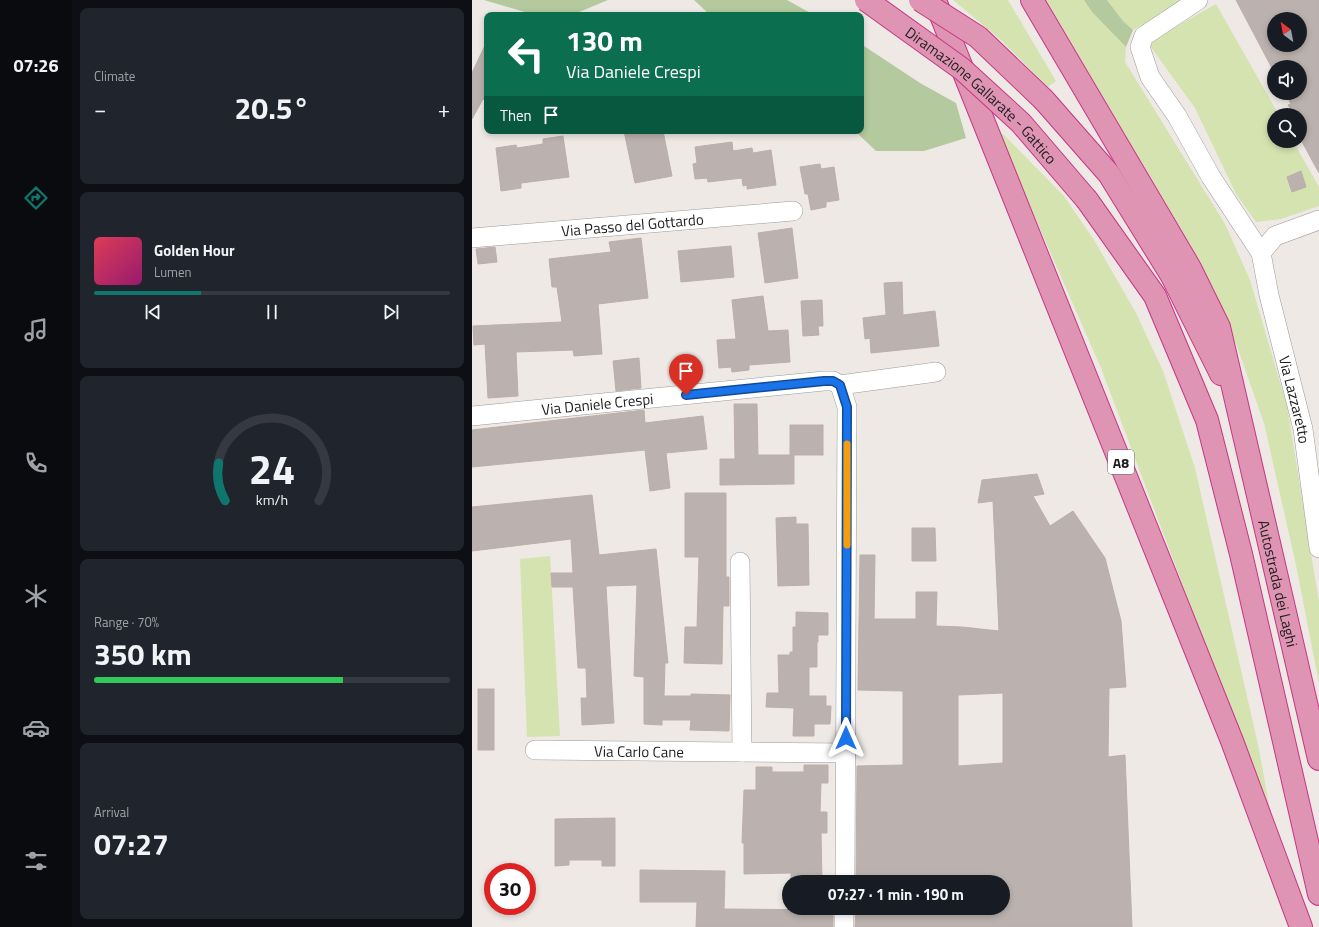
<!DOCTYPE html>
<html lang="en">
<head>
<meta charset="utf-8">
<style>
	:root { --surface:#171b24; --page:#20242c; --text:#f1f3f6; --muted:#9ea1a6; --line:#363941; --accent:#0f766e }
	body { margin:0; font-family:"Titillium Web",sans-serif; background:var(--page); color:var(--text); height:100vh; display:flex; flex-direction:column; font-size:15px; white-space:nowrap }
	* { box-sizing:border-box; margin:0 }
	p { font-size:13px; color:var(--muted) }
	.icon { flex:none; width:22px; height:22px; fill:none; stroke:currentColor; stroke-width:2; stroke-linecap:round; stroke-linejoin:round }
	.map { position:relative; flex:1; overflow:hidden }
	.panel { display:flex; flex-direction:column; gap:8px; padding:8px; background:#0d0f14; width:400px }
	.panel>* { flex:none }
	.guide { position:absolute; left:12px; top:12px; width:380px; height:122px; border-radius:8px; box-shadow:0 2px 6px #0003; background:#0b6e4f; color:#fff; overflow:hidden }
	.needle { width:26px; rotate:328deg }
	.fabs { position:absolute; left:795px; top:12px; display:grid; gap:8px }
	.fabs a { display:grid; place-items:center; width:40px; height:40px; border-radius:50%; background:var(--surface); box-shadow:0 2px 6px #0003; font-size:20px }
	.speed { position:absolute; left:12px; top:863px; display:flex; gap:8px; font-size:20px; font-weight:700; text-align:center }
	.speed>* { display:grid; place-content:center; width:52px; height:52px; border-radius:50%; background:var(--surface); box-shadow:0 2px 6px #0003; line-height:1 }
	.speed .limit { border:6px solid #d22; background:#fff; color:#111 }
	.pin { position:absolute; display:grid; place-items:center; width:34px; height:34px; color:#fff; margin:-41px -17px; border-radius:50% 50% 50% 0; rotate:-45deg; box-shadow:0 0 4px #0007 }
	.pin .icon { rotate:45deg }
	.me { position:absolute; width:44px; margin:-22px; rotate:0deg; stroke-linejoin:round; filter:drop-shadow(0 0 3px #0008) }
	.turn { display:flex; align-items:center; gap:14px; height:84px; padding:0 16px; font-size:18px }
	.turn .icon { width:52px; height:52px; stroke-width:2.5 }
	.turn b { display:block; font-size:28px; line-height:34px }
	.then { display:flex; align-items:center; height:38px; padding:0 16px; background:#0003; gap:8px; font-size:15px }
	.big { font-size:30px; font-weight:700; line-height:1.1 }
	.panel .widget { flex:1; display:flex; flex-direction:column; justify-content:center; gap:6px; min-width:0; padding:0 14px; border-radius:8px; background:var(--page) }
	.panel .dial { align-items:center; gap:0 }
	.dial svg { height:104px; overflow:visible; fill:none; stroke:var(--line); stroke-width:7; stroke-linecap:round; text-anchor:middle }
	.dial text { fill:var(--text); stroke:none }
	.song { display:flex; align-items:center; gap:12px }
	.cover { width:48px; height:48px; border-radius:6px; background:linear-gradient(135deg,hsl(350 70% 55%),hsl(320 70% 35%)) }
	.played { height:4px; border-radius:2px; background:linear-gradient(90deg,var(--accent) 30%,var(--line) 30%) }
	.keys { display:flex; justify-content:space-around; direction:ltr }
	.heat { display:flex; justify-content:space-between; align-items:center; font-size:22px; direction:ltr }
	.charge { height:6px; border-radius:3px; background:linear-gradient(90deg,#34c759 70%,var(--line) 0) }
	.trip { position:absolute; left:310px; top:875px; width:228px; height:40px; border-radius:20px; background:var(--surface); box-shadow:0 2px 6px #0003; font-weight:700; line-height:40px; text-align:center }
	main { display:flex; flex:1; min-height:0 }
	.tabs { display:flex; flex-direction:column; width:72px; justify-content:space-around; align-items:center; background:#090b0e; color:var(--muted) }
	.tabs .icon { width:28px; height:28px }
	.tabs .active { color:var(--accent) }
	.tabs b { font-size:18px; color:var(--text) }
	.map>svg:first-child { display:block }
	.grass { fill:#d4e3b0 }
	.forest { fill:#b4c99e }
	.building { fill:#bbb1ae; stroke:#beaea9; fill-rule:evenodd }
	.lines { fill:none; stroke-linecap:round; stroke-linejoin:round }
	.minor-casing { stroke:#9b9b9b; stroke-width:20 }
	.highway-casing { stroke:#c93587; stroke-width:24 }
	.minor { stroke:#fff; stroke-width:19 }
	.highway { stroke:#de94b2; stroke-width:22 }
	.highway-bridge-casing { stroke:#c93587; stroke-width:24; stroke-linecap:butt }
	.highway-bridge { stroke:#de94b2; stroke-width:22 }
	.route-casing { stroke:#114b97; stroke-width:10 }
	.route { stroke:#1a73e8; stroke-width:7 }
	.slow { stroke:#f59e0b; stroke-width:7 }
	.labels { text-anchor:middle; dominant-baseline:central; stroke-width:4; stroke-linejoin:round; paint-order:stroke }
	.shield { fill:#fff; stroke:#626262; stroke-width:1 }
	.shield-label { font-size:14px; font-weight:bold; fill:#1e1e1e }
	.street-label { font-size:15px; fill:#1e1e1e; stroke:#fff }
</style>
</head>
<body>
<main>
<nav class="tabs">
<b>07:26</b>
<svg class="icon active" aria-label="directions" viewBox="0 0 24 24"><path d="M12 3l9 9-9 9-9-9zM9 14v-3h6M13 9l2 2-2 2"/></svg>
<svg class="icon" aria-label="music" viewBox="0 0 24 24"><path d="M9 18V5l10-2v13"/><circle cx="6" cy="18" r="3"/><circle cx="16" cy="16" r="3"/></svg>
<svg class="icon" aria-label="phone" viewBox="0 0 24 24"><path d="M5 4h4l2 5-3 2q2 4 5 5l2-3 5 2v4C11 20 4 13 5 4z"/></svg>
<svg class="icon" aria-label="climate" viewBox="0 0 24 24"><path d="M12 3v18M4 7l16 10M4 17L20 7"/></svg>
<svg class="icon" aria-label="car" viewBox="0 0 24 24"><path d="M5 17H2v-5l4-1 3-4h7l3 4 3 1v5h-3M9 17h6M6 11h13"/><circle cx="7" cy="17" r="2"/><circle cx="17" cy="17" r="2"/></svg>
<svg class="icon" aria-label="filters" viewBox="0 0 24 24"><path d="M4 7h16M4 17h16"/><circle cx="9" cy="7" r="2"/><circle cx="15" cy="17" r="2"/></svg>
</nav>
<section class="panel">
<div class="widget"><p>Climate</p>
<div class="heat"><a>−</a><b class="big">20.5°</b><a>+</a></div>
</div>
<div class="widget">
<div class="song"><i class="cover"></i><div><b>Golden Hour</b><p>Lumen</p></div></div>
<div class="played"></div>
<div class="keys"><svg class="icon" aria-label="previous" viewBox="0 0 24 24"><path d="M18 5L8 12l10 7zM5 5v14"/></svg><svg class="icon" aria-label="pause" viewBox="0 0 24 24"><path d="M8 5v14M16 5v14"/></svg><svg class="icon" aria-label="next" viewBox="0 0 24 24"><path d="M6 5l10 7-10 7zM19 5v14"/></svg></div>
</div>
<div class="widget dial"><svg viewBox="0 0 100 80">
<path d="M14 69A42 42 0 1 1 86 69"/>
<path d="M14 69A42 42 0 0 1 9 40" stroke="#0f766e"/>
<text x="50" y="56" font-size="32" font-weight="700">24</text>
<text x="50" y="72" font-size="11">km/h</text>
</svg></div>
<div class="widget"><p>Range · 70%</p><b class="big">350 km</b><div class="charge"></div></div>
<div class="widget"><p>Arrival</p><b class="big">07:27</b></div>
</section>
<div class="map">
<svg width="847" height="927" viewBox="0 0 847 927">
	<rect width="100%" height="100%" fill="#eee9e5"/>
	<!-- grass -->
	<g class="grass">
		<polygon points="481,0 536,0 584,81 576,87 529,40"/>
		<polygon points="574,0 612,0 620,12 654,47 653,62 753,224 778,280 815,406 847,602 847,683 824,565 792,423 756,321 728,261"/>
		<polygon points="635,0 713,0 696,12 661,30 651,21"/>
		<polygon points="744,4 807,115 802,115 802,141 821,141 847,187 847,206 809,219 784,222 764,194 723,108 678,46 682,39"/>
		<polygon points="531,134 592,196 622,240 664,313 691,371 723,468 787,749 800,822 629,368 527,135"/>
		<polygon points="78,556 88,736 55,737 48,559"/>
	</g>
	<!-- forest -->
	<g class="forest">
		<polygon points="12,0 136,0 100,15 63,15"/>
		<polygon points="222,0 315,0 342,15 238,15"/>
		<polygon points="612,0 635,0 651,21 661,30 654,47 620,12"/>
		<polygon points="389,44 448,83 484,103 494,138 452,151 404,151 383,131 389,131"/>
	</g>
	<!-- building -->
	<g class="building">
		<path d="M764 0H847V173L828 138V115H822L816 105 819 104 813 93H828V67H802V72ZM802 19H828V45H802Z"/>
		<polygon points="15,41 15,101 11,99 0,119 0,73"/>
		<polygon points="152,131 191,131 200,176 163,183"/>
		<polygon points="91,136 97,177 49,183 49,188 29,191 24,148 44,145 45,148 71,144 71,139"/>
		<polygon points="260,142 261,151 280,148 281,153 299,150 304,185 275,189 275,185 271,186 270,178 236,182 235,178 223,179 221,164 225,163 223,147"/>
		<polygon points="348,164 349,169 362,167 367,200 354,202 354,207 339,210 336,194 333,194 328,167"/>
		<polygon points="829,171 834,187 820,192 815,177"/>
		<polygon points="320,228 326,278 293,283 286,233"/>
		<polygon points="169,238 176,298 126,304 130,354 102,356 101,350 44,352 46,396 16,398 13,344 2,345 1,326 90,322 85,287 80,287 77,259 139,252 137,242"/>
		<polygon points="259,246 262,277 209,282 206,251"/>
		<polygon points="23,247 25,262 6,264 4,249"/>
		<polygon points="430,282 431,315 463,311 467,346 399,353 398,338 393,339 391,318 414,315 412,283"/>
		<polygon points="291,296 296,331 316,330 318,362 277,365 277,370 260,372 259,367 247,368 245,340 264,339 260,300"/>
		<polygon points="350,300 351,326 346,326 347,335 331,336 329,301"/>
		<polygon points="167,358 169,388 144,391 141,361"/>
		<polygon points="262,404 285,404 286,455 322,455 322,484 248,485 248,459 263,459"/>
		<polygon points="172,410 173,423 231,416 235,449 194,453 198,488 178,491 173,450 0,467 0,430"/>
		<rect x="318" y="425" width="33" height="30"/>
		<path d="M565 474 572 494 561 496 578 526 601 511 633 558 649 621 654 687 637 688 636 757 653 755 660 927H383L384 908H531V882H384L385 766 431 765V691L386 690 388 555H403L402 619H444V592H465L464 626 490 627 527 631 521 501 506 503 510 480ZM531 693V763L486 766V695Z"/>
		<polygon points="213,493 254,493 254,577 257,577 257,606 251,606 250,664 212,663 213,627 225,627 227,557 213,557"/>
		<polygon points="120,495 127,555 184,549 196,663 193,663 192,696 219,696 219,694 258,695 257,731 218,730 219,720 190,720 190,725 172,724 172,677 162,676 165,585 134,586 142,723 110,725 109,698 115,698 114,668 106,668 101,587 80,587 79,573 101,573 99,539 0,551 0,507"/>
		<polygon points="324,517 324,524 336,524 337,585 306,586 304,518"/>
		<polygon points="440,528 463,528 464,561 440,561"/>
		<polygon points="324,612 356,613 356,635 346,635 346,642 345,642 345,667 337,667 337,696 354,696 354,706 359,706 358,724 342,724 342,736 321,736 322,708 294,707 295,693 307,693 306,655 318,655 318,652 321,652 321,627 324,627"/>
		<rect x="6" y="689" width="16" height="61"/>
		<polygon points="332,765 356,765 356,783 349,783 348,812 355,812 355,833 349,833 350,882 319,882 319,873 272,874 272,843 270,843 272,790 284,790 284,767 300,767 300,772 332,772"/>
		<polygon points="143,818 143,866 130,866 130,860 97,860 97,865 83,866 83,819"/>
		<polygon points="168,870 253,871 252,909 361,910 361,927 224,927 225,902 168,902"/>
	</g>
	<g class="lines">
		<defs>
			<g id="minor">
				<path id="s1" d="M726 0 672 36 668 47 678 77 705 116 739 177 789 253 797 295 831 429 847 548"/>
				<path id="s2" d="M0 238 321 211"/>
				<polyline points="789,253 803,236 847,220"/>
				<polyline points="368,385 375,407 373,882"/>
				<path id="s3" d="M0 416 352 381H361L368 385 464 372"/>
				<polyline points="268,562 270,752"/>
				<path id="s4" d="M63 750 374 753"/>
				<polyline points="372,927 372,908"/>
			</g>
			<g id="highway">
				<path id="s5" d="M560 0 718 268 747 327 847 759"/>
				<polyline points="464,3 760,741 829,927"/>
				<polyline points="572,100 637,174 700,276 749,374"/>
				<polyline points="615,200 683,296 735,420 769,554 847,894"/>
			</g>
		</defs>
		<!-- minor casing -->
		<use href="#minor" class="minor-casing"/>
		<!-- highway casing -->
		<use href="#highway" class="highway-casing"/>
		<!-- minor -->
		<use href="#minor" class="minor"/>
		<!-- highway -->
		<use href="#highway" class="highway"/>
		<defs>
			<g id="highway-bridge">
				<path id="s6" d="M394 0 490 69 549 123 615 200"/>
				<polyline points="448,0 506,37 572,100"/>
			</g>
		</defs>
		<!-- highway-bridge casing -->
		<use href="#highway-bridge" class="highway-bridge-casing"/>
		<!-- highway-bridge -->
		<use href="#highway-bridge" class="highway-bridge"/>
	</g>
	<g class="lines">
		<defs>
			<polyline id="route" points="214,395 352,381 361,381 368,385 375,407 374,738"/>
		</defs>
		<!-- route casing -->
		<use href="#route" class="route-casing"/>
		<!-- route -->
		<use href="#route" class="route"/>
		<!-- slow -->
		<polyline class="slow" points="375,545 375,444"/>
	</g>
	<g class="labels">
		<!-- shield labels -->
		<rect class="shield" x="636" y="450" width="26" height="24" rx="3"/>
		<g class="shield-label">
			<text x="649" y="462">A8</text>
		</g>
		<!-- street labels -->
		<g class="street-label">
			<text stroke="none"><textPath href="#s6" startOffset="150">Diramazione Gallarate - Gattico</textPath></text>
			<text stroke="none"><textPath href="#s2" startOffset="161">Via Passo del Gottardo</textPath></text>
			<text stroke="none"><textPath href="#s1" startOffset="467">Via Lazzaretto</textPath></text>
			<text stroke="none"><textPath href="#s3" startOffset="126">Via Daniele Crespi</textPath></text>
			<text stroke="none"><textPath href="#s5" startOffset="640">Autostrada dei Laghi</textPath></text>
			<text stroke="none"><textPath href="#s4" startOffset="104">Via Carlo Cane</textPath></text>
		</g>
	</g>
</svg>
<div class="fabs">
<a><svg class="needle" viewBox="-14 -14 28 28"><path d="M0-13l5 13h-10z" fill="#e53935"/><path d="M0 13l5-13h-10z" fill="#9ea1a6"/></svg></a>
<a><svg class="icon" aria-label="sound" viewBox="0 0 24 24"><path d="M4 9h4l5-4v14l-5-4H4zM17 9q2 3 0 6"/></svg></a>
<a><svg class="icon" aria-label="search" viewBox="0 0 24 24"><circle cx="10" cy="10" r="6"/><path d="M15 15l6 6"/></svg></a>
</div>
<div class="speed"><div class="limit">30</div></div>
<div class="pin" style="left:214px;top:395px;background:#d93025"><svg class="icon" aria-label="arrive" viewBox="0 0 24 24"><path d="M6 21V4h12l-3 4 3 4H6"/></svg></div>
<svg class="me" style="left:374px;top:738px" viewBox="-20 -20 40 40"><path d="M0-17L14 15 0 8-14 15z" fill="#1a73e8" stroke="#fff" stroke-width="4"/></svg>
<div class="trip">07:27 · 1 min · 190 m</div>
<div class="guide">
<div class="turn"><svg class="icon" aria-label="left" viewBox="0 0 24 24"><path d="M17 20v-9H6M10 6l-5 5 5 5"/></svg><div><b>130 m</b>Via Daniele Crespi</div></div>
<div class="then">Then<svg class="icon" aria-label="arrive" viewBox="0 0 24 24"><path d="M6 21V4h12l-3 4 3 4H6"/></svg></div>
</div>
</div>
</main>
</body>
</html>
